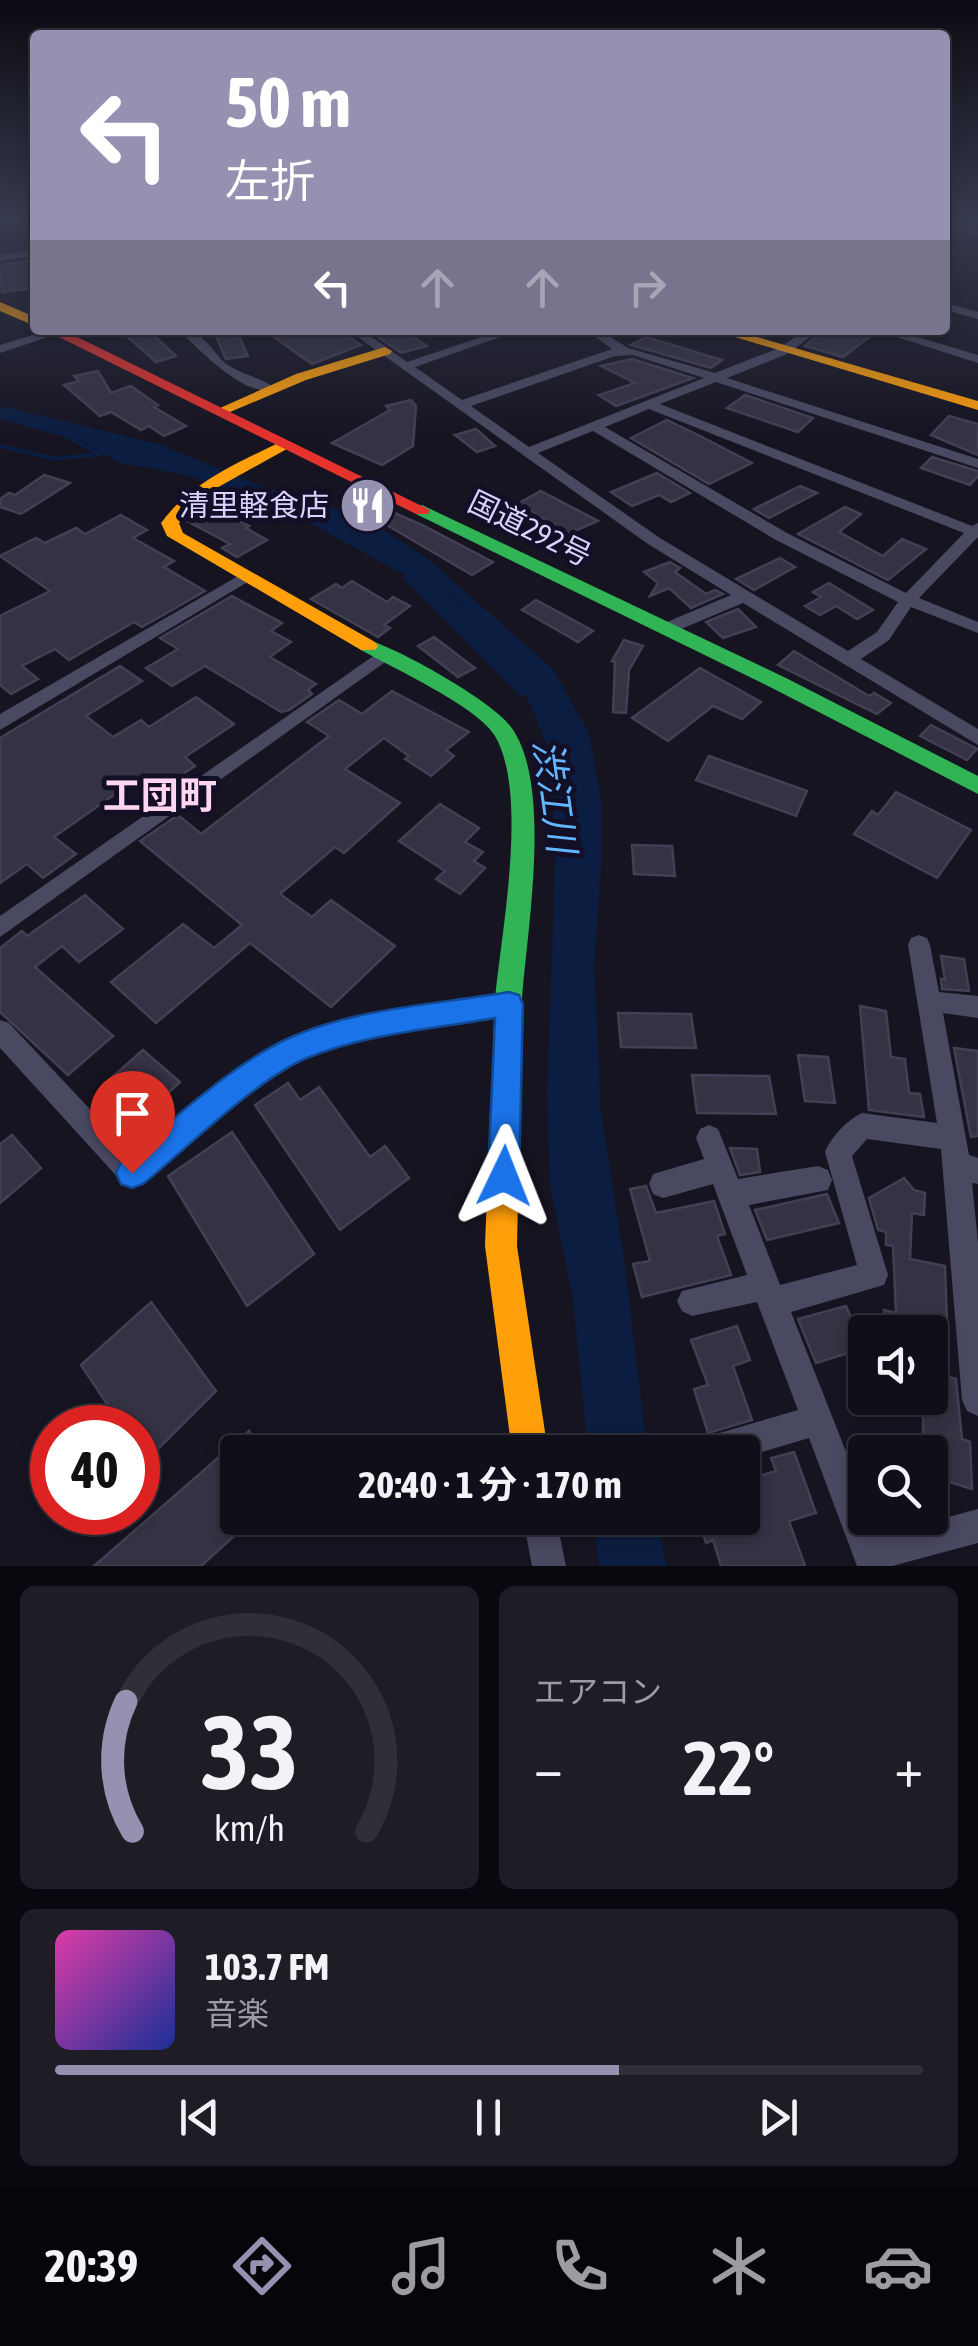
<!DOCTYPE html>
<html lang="ja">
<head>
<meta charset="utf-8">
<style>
	:root { --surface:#100f19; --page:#1e1d26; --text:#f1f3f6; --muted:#9c9ca2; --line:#302f38; --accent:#9591b1 }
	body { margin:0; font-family:"Asap Condensed","Noto Sans JP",sans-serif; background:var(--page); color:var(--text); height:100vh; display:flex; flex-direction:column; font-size:38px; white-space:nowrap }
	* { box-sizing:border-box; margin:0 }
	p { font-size:32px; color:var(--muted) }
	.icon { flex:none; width:55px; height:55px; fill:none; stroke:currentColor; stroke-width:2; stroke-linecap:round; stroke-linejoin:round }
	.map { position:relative; height:1566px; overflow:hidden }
	.sheet { display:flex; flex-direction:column; gap:20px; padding:20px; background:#09080e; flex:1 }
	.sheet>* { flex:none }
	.guide { position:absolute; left:30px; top:30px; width:920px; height:305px; border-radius:10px; box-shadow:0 5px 15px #0003,0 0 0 2px var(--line); background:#9591b1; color:#fff; overflow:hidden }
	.controls { position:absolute; left:848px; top:1315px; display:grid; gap:20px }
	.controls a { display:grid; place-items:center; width:100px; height:100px; border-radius:10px; background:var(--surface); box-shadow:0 5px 15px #0003,0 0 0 2px var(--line); font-size:50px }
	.speed { position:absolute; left:30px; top:1405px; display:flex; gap:20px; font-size:50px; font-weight:700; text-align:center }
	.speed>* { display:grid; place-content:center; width:130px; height:130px; border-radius:50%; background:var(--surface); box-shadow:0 5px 15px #0003,0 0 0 2px var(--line); line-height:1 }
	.speed .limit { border:15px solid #d22; background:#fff; color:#111 }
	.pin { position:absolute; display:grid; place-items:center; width:85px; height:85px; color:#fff; margin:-102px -42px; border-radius:50% 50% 50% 0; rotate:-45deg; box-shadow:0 0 10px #0007 }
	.pin .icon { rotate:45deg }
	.me { position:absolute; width:110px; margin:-55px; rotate:2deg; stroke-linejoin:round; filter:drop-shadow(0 0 8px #0008) }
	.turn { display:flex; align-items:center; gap:35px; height:210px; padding:0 30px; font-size:45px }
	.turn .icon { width:130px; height:130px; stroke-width:2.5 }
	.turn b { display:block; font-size:70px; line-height:85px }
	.lanes { display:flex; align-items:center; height:95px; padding:0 30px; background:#0003; justify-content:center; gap:50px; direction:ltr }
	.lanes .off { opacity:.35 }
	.big { font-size:75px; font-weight:700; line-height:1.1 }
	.sheet .widget { flex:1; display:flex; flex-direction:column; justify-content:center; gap:15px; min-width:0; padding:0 35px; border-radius:15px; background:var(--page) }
	.sheet .dial { align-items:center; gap:0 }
	.dial svg { height:260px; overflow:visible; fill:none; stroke:var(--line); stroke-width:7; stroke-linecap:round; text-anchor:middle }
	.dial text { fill:var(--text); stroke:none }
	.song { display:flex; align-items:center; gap:30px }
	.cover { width:120px; height:120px; border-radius:15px; background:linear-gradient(135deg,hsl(320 70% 55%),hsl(230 70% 35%)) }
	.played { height:10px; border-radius:5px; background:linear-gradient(90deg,var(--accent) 65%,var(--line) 65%) }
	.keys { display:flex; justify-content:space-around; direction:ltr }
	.heat { display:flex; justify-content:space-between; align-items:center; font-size:55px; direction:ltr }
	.sheet .tiles { flex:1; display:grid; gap:20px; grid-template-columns:1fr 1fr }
	.widget:last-child { grid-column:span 2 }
	.trip { position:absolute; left:220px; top:1435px; width:540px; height:100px; border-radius:10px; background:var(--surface); box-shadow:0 5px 15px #0003,0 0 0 2px var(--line); font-weight:700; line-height:100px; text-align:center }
	.tab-bar { display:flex; height:160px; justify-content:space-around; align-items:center; background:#06060a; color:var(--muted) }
	.tab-bar .icon { width:70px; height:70px }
	.tab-bar .selected { color:var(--accent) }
	.tab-bar b { font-size:45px; color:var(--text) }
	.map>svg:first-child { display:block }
	.water { fill:#0b1e41 }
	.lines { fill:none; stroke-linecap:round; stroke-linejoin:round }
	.stream { stroke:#0b1e41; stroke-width:4 }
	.river { fill:#0b1e41; fill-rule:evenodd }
	.building { fill:#343243; stroke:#433f54; stroke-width:2.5 }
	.street { fill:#4a4962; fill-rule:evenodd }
	.fast { fill:#30b455; fill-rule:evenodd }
	.slow { fill:#ff9f0a; fill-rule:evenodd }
	.jam { fill:#e5322d; fill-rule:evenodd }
	.route { fill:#1a73e8; stroke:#114b97; stroke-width:2.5 }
	.labels { text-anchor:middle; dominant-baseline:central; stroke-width:10; stroke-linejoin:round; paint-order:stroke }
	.far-poi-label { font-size:30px; fill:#d9d4ff; stroke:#130f26; text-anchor:end }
	.far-street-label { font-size:30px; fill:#d9d4ff; stroke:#130f26 }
	.neighbourhood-label { font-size:38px; font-weight:bold; fill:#ffd6f0; stroke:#130f26 }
	.water-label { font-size:38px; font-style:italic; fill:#62b6ff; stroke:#130f26 }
</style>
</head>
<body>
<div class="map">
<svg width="978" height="1566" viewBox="0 0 978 1566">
	<rect width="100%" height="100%" fill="#161421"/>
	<!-- water -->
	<g class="water">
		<polygon points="0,406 159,444 261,486 365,518 428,559 553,669 589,734 601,799 601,867 594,965 601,1113 625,1266 647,1452 588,1452 573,1298 550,1187 547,1096 556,842 548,747 523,687 480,630 405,575 279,506 182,474 120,463 83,442 0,419"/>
		<polygon points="594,1518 656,1518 667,1566 599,1566"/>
	</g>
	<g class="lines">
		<!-- stream -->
		<polyline class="stream" points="0,446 55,459 100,454 66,436"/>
		<!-- river -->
		<polygon class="river" points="416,568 425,570 541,681 545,688 541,695 519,695 407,582 403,576"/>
	</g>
	<!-- building -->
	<g class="building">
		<polygon points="35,260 35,288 2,292 0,265"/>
		<polygon points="120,330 148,330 176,356 156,362"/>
		<polygon points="213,330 236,330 248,356 226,359"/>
		<polygon points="264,330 338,330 361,345 312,364"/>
		<polygon points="404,330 427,346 401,353 377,336"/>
		<polygon points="824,330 845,330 869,337 843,357 805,346"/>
		<polygon points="646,337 722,360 711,368 631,345"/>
		<polygon points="632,359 693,378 616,406 599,395 635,383 601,366"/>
		<polygon points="98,371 111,393 131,386 158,405 154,407 186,426 164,436 149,426 141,430 111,412 100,416 64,385 79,381 74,376"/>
		<polygon points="745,395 813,418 798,432 727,408"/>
		<polygon points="411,400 416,406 413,446 382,465 332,443 390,410 386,406"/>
		<polygon points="949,416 978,424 978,455 931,435"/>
		<polygon points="667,420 702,437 752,463 709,484 631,438"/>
		<polygon points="476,429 495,446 477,452 455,435"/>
		<polygon points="932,457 978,471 978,476 970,485 921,468"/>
		<polygon points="657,473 690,493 671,502 659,495 632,506 611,492"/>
		<polygon points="44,475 70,483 21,514 0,507 0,499 9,493 15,495"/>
		<polygon points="800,486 817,493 769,518 754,509"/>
		<polygon points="541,491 598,521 570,533 517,504"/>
		<polygon points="206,504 249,526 246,528 267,540 237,557 222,548 230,544 187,521 191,513"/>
		<polygon points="845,507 861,514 839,532 883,556 902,539 926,549 888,580 798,534"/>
		<polygon points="386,509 422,525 493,562 472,575 380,521"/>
		<polygon points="121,515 147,530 133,538 174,561 164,567 205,591 142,627 134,622 69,660 55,649 22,666 38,679 11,694 0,685 0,616 50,591 0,556 36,538 45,543 76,528 85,534"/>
		<polygon points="780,558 795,567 754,590 736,579"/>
		<polygon points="670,562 680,568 675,572 706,594 715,590 723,594 691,608 669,588 650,596 658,583 644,572"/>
		<polygon points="352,581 387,602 393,597 410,606 384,625 390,628 378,637 311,599 336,584 342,588"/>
		<polygon points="829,583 873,610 857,619 836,606 820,615 805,606 821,597 813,592"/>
		<polygon points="232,596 282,623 271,631 291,642 270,657 316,684 308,690 312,694 289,710 281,712 205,666 172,686 146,668 178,649 160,638"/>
		<polygon points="536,600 566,616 593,631 578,642 522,610"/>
		<polygon points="738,609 756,627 723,638 706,622"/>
		<polygon points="434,637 475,668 458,677 418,646"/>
		<polygon points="624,640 643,646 629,670 626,713 613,712 615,662 612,661"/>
		<polygon points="794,651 869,696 874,693 891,703 877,714 778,665"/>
		<polygon points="120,666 142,681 86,716 113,737 141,720 149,727 196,697 234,724 185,757 195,766 154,793 138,778 54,837 76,854 43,878 27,864 0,883 0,738"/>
		<polygon points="700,668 761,702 742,719 713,706 668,741 632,718"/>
		<polygon points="392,691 469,732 446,750 454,756 431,776 405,759 409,756 384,738 345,769 400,803 344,853 335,847 280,894 312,917 331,900 395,946 331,1007 250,943 156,1023 111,982 183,924 214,948 242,925 140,841 178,815 201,834 329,736 307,722 339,700 362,714"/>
		<polygon points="931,725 977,749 967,760 920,736"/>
		<polygon points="709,756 807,791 796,816 696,780"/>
		<polygon points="896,792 971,830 937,878 854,834 872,811 878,815"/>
		<polygon points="440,804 479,828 465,842 483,852 474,861 485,868 460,894 436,879 445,871 399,841"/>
		<polygon points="632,845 672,846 675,876 634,874"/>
		<polygon points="85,895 123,929 79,962 62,946 35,967 113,1036 68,1075 0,1012 0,948 22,931 27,936"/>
		<polygon points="941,956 964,959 969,991 942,989 941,979 945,980"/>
		<polygon points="860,1006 886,1011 891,1057 905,1059 909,1093 920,1094 924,1117 869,1110"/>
		<polygon points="618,1013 691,1014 696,1048 621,1047"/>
		<polygon points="954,1048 978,1051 978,1136 971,1137"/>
		<polygon points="143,1050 180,1082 139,1120 102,1086"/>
		<polygon points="798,1055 828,1057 835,1103 805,1101"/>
		<polygon points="692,1075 769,1076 776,1114 697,1113"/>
		<polygon points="288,1083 300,1100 319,1087 370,1157 385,1146 409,1178 340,1230 255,1105"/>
		<polygon points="232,1132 314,1254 247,1306 168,1176"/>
		<polygon points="12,1135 41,1168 0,1203 0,1144"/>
		<polygon points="730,1148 757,1149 760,1172 740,1175"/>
		<polygon points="904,1178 914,1190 925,1193 924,1215 912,1213 910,1259 945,1266 949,1377 956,1379 962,1439 970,1442 972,1489 930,1476 930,1452 923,1452 923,1398 930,1398 930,1332 885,1332 884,1310 896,1313 893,1246 886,1245 886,1232 878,1230 869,1198"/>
		<polygon points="646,1186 656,1213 714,1201 725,1234 717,1236 731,1275 642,1297 633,1264 650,1261 630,1189"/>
		<polygon points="827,1194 839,1223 767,1240 755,1210"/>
		<polygon points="151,1302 216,1391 146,1461 138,1449 138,1428 123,1428 81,1365"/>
		<polygon points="846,1306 865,1348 816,1363 798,1319"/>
		<polygon points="737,1326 750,1360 733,1366 752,1420 708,1433 694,1389 708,1385 691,1340"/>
		<polygon points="249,1431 262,1452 238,1452 238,1518 254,1518 201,1566 94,1566"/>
		<polygon points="886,1436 894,1452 865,1452 865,1490 849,1449"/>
		<polygon points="794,1452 816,1513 789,1521 805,1566 721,1566 713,1540 706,1543 698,1518 742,1518 742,1481 776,1471 771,1458"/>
	</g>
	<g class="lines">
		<!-- street -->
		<g class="street">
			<polygon points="19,219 30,219 35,224 35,233"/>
			<polygon points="945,220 978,231 978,237 945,226"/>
			<polygon points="35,250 35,256 0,261 0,255"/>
			<polygon points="945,303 978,312 978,319 945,310"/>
			<polygon points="50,330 69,330 0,353 0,345"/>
			<path d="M179 330C203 330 209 347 224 362 238 374 261 377 275 388 249 402 197 348 179 330Z"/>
			<path d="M348 330H362L407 362 502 330H520L415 367 462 400 612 349 596 337 602 330H615L609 336 628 348 715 373 779 348 806 330H820L787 354 727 378 978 459V468L716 382 660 404 972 526 978 523V537L919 598 978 622V633L911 607 889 640 861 659 978 729V745L743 603 674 632H662L659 628 662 624 731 595 648 544ZM633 355 704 378 529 447 471 406 615 356ZM649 409 964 533 906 593 787 533 605 427ZM593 431 776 540 898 602 877 632 848 651 660 538 538 453Z"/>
			<polygon points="875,330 894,330 978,355 978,363"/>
			<polygon points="245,572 253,577 251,580 0,730 0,714"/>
			<polygon points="382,650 388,652 391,656 388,660 0,937 0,916"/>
			<path d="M919 935 927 938 930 945 939 992 978 996V1018L943 1013 969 1155 978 1158V1184L972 1183 978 1242V1416L967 1411 962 1400 941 1149 867 1139 852 1156 888 1275 884 1285 791 1312 865 1500V1518H872L879 1536 978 1509V1543L892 1566H857L809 1438 742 1458V1452H693L698 1441 709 1436 798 1410 757 1302 692 1316 682 1311 677 1301 682 1291 747 1275 713 1184 663 1198 653 1194 649 1184 653 1174 704 1159 696 1138 700 1129 709 1125 718 1129 738 1179 818 1166 828 1170 832 1180 828 1190 749 1205 780 1285 857 1265 825 1152C831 1137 847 1120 862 1113L937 1123 908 945 911 938Z"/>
			<path d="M509 993 517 997 521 1004 517 1011 509 1015C442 1025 368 1028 306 1056 243 1085 194 1139 142 1182L132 1186 122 1182 0 1048V1020L9 1023 133 1155C177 1119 219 1078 268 1050 341 1010 429 1006 509 993Z"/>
			<polygon points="523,1518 556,1518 566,1566 532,1566"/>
		</g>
		<!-- fast -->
		<g class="fast">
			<polygon points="422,505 786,678 978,776 978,794 772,688 416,514 416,506"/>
			<path d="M368 640C398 648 494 702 511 727 553 784 527 930 522 999 520 1037 521 1076 520 1114L515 1124 505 1128 495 1124 490 1114C493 1076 493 1038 495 1000 501 932 529 795 495 736 478 707 393 668 361 650L358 646 361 642Z"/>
		</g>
		<!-- slow -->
		<g class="slow">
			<polygon points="0,302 35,317 35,326 0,311"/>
			<polygon points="712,330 733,330 978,401 978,410"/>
			<polygon points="385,347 392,351 390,354 306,380 223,415 211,412 296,374"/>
			<path d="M280 442 294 445 213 490 179 523 183 533 375 642 378 646 375 650H361L167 536 161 523C191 482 236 464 280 442Z"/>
			<polygon points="505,1100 515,1104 520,1114 517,1246 548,1452 512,1452 485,1246 490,1114 495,1104"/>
		</g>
		<!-- jam -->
		<polygon class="jam" points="45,330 63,330 430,510 428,514 416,514"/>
	</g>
	<!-- sky -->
	<linearGradient id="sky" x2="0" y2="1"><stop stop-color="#0c0b12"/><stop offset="0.5" stop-color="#363a4e"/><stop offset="1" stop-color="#363a4e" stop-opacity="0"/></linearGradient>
	<rect width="978" height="438" fill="url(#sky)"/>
	<!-- route -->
	<path class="route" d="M509 992 519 995 523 1004 519 1176 514 1187 504 1192 493 1187 488 1176 495 1018C433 1029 365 1034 307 1058 258 1078 186 1149 143 1184L132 1188 121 1184 116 1173 121 1162C172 1122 230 1065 289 1038 356 1008 438 1004 509 992Z"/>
	<!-- icons -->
	<defs>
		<symbol id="restaurant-disc" viewBox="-11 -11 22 22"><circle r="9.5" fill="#9591b1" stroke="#130f26"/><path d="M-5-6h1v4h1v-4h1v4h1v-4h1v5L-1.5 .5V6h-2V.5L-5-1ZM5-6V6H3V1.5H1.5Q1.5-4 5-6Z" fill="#fff"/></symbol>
	</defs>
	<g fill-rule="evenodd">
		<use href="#restaurant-disc" x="336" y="474" width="63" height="63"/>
	</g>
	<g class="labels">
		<!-- far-poi labels -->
		<g class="far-poi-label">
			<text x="329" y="505">清里軽食店</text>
		</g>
		<!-- far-street labels -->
		<g class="far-street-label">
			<text transform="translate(530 528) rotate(26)">国道292号</text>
		</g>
		<!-- neighbourhood labels -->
		<g class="neighbourhood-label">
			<text x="160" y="795">工団町</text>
		</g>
		<!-- water labels -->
		<g class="water-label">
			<text transform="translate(555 796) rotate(82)">渋江川</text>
		</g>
	</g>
</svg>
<div class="controls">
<a><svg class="icon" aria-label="sound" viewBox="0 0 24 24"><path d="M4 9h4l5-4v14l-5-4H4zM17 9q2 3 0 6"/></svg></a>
<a><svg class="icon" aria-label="search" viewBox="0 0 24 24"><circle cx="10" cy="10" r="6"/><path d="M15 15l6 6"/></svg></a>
</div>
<div class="speed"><div class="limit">40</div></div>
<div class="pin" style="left:132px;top:1173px;background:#d93025"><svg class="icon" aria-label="arrive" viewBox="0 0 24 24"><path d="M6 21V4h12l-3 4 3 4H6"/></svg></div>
<svg class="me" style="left:504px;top:1176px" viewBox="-20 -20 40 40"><path d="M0-17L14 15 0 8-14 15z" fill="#1a73e8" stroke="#fff" stroke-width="4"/></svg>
<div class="trip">20:40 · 1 分 · 170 m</div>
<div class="guide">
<div class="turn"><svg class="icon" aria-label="left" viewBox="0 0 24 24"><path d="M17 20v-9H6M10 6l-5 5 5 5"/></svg><div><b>50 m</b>左折</div></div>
<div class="lanes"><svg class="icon" aria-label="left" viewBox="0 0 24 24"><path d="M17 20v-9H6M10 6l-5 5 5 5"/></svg><svg class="icon off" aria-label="ahead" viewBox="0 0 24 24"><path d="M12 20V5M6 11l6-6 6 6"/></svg><svg class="icon off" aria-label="ahead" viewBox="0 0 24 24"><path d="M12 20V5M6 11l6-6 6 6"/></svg><svg class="icon off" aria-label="right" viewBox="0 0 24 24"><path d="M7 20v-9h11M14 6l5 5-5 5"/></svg></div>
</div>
</div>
<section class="sheet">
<div class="tiles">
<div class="widget dial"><svg viewBox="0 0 100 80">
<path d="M14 69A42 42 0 1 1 86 69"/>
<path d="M14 69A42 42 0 0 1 12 29" stroke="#9591b1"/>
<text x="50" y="56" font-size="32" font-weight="700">33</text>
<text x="50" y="72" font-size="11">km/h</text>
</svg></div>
<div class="widget"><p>エアコン</p>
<div class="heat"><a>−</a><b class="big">22°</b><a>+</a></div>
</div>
<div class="widget">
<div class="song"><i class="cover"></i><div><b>103.7 FM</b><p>音楽</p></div></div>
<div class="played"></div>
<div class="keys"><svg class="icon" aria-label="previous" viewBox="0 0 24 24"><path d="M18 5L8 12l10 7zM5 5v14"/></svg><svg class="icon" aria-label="pause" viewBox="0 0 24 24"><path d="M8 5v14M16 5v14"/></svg><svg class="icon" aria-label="next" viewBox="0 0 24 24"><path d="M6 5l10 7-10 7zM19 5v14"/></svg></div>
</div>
</div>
</section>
<nav class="tab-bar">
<b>20:39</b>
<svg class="icon selected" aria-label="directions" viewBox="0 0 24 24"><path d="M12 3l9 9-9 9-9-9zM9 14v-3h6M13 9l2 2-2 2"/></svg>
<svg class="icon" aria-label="music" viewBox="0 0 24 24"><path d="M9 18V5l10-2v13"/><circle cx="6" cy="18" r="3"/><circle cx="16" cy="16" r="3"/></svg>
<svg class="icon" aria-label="phone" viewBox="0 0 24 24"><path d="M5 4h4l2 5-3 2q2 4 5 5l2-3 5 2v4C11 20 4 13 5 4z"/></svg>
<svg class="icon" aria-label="climate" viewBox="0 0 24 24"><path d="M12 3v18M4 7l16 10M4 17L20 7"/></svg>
<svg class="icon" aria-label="car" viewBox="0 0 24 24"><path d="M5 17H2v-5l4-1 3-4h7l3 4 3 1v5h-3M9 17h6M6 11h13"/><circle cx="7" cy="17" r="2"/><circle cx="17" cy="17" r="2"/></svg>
</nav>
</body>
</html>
